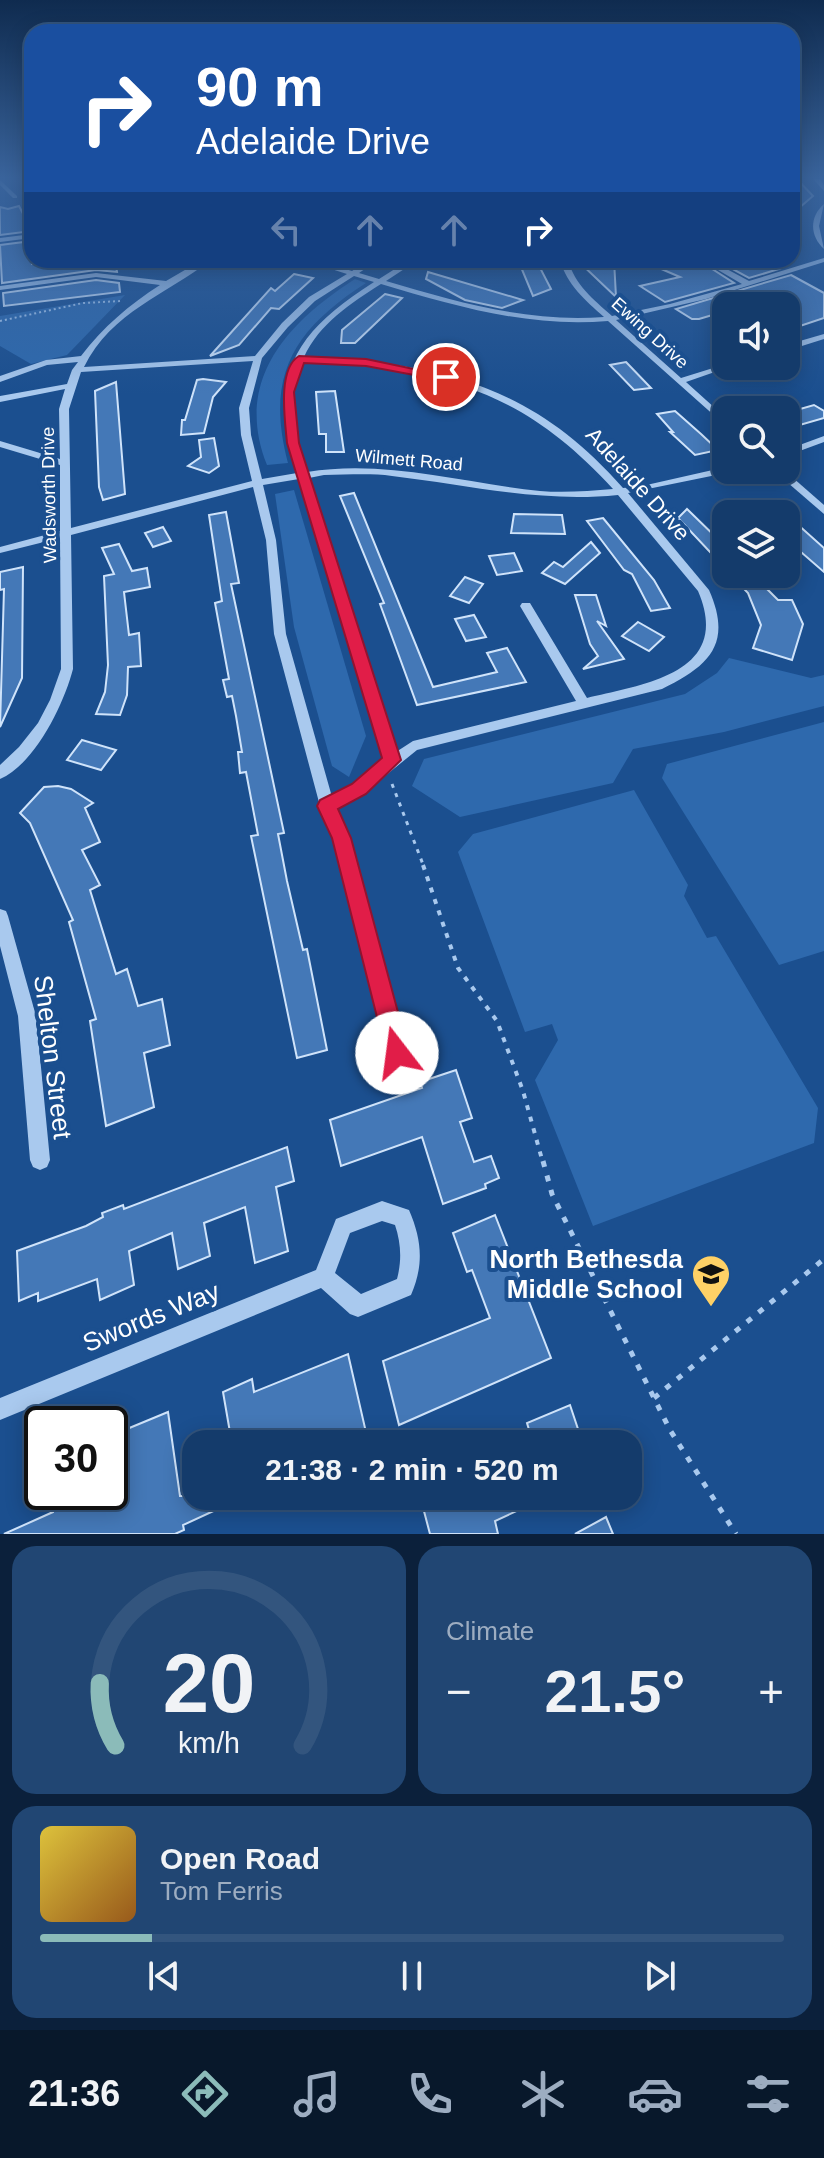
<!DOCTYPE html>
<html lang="en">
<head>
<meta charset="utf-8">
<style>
	:root { --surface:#143b6b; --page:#214673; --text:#f1f3f6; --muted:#9dadc1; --line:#33557e; --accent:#8bbbb9 }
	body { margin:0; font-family:Arial,sans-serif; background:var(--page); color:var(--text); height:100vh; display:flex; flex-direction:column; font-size:30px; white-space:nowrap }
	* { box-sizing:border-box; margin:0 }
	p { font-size:26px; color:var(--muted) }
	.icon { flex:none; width:44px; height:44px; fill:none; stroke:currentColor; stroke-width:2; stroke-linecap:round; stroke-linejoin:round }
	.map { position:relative; height:1534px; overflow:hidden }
	.sheet { display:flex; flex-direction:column; gap:12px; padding:12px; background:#0b203b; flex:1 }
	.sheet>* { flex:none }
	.top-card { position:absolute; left:24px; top:24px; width:776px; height:244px; border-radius:24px; box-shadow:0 4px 20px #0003,0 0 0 2px var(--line); background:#1a4fa0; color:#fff; overflow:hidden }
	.buttons { position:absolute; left:712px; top:292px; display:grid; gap:16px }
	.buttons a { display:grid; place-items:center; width:88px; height:88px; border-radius:16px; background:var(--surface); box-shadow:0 4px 20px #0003,0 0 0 2px var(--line); font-size:40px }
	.speed { position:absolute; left:24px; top:1406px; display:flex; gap:16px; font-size:40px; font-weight:700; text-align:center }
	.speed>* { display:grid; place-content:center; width:104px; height:104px; border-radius:50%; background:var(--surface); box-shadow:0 4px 20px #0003,0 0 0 2px var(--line); line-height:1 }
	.speed .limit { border:4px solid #111; border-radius:12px; background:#fff; color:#111 }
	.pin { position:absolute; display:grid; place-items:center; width:68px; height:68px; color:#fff; margin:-34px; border:4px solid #fff; border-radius:50%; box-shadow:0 2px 8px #0007 }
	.me { position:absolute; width:88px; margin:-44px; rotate:345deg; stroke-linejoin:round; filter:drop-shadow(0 0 6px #0008) }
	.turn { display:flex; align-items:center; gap:28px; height:168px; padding:0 40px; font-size:36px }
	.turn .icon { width:104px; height:104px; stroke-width:2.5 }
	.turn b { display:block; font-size:56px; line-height:68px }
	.lanes { display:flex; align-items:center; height:76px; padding:0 40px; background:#0003; justify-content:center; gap:40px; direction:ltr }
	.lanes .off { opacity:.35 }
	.big { font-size:60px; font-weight:600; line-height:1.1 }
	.sheet .card { flex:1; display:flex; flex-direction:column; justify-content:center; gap:12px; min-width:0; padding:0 28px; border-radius:24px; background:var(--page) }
	.sheet .dial { align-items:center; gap:0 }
	.dial svg { height:208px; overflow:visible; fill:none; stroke:var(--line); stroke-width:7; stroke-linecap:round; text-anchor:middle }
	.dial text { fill:var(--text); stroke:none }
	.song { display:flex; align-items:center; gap:24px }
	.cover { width:96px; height:96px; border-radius:12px; background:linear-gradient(135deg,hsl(50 70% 55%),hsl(30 70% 35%)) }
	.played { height:8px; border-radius:4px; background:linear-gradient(90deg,var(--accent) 15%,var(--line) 15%) }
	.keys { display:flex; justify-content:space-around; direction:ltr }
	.heat { display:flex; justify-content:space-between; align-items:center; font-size:44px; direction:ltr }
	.sheet .tiles { flex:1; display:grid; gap:12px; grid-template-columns:1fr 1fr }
	.card:last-child { grid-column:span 2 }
	.trip { position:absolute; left:182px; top:1430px; width:460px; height:80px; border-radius:24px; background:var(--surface); box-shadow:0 4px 20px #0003,0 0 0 2px var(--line); font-weight:600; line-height:80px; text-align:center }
	.menu { display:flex; height:128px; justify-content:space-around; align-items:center; background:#08182b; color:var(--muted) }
	.menu .icon { width:56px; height:56px }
	.menu .selected { color:var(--accent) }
	.menu b { font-size:36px; color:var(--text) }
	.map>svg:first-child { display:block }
	.green { fill:#2e69ad }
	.building { fill:#4478b7; stroke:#cfe3fa; stroke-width:2 }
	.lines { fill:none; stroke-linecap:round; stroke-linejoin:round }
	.path-far3 { stroke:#a9c9ee; stroke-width:2; stroke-dasharray:2 3; stroke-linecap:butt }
	.path-far2 { stroke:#a9c9ee; stroke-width:3; stroke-dasharray:4 6; stroke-linecap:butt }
	.path-far1 { stroke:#a9c9ee; stroke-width:4; stroke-dasharray:5 7; stroke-linecap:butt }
	.path { stroke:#a9c9ee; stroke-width:5; stroke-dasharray:6 9; stroke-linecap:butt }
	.minor { fill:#a9c9ee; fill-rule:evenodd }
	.route { fill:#e11d48; stroke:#92132f; stroke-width:2 }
	.labels { text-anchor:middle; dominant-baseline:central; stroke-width:8; stroke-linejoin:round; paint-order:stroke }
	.far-street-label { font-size:18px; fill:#fff; stroke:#1b4f8f }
	.street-label { font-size:22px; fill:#fff; stroke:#1b4f8f }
	.near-street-label { font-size:26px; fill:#fff; stroke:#1b4f8f }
	.near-poi-label { font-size:26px; font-weight:bold; fill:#fff; stroke:#1b4f8f; text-anchor:end }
</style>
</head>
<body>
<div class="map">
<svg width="824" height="1534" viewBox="0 0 824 1534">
	<rect width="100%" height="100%" fill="#1b4f8f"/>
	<!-- green -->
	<g class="green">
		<path d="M355 279 366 283C293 330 265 376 288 463L267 465C233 380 288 322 355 279Z"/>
		<polygon points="125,295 67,355 31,364 0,346 0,316"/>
		<polygon points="294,490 366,736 349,777 332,766 294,627 275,494"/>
		<polygon points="729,658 811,678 824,675 824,706 724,732 633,749 613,783 460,817 412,786 424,759 685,694 717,673"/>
		<polygon points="824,722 824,951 779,965 662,778 667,764"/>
		<polygon points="634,790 688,885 684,896 707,938 716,936 818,1108 814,1143 593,1226 535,1080 558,1040 552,1024 525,1032 458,852 473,834"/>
	</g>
	<!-- building -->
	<g class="building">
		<polygon points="792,179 797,179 813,196 792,214"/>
		<polygon points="19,206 32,231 0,235 0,207 8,209"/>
		<polygon points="32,241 32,264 115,260 117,272 96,270 2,283 0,245"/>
		<polygon points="518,260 536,260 551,289 533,296"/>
		<polygon points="577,260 614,260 616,297"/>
		<polygon points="680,260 698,260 734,283 665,302 640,286 680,277 659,268"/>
		<polygon points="716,260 742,260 749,264 763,260 779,269 749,278"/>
		<polygon points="428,272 523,300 502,308 465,300 426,279"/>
		<polygon points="294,274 313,278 279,309 271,308 239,345 210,356 271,288 275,291"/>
		<polygon points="791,275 824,293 824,318 800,326 789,293 745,306 726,306 726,311 699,319 692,319 676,309"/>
		<polygon points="96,280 119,283 120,292 4,306 3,293"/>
		<polygon points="385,294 402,298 355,343 341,343 342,330"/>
		<polygon points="626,362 651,388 634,390 610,365"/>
		<polygon points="203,379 226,382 213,397 204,433 181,435 182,420 185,420 197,380"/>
		<polygon points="116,382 125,494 103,500 99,487 95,391"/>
		<polygon points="335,391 344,452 326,452 326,434 319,434 316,392"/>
		<polygon points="814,405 824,411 824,418 786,429 786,413"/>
		<polygon points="675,411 701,434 718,450 695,455 670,432 673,432 657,414"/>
		<polygon points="214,438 219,466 209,473 188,466 201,457 199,440"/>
		<polygon points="354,493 433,687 497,672 487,653 507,648 526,682 417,705 380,604 384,603 340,496"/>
		<polygon points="687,509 726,547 726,569 678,518"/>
		<polygon points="226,512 239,583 231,584 284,833 278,834 287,881 303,950 307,949 327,1050 297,1058 251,836 258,835 246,772 240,773 238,752 242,752 236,716 232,696 227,697 223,680 229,679 215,603 222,601 209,515"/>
		<polygon points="514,514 562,515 565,534 511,533"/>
		<polygon points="786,514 824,548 824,572 786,539"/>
		<polygon points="603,518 654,580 670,608 651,611 632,574 624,570 587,521"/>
		<polygon points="163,527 171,541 153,547 145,533"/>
		<polygon points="591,542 600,553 565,584 542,573 554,562 563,567"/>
		<polygon points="119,544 132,571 147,568 150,587 124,592 129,635 139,633 141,666 128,667 127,695 120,715 96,714 105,692 108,665 104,576 114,574 102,548"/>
		<polygon points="514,553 522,571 497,575 489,556"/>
		<polygon points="23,567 22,678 0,727 4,589 0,590 0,572"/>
		<polygon points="730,574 752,574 778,600 792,600 803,624 792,660 753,648 761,625 748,593"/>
		<polygon points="465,577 483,584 469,603 450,596"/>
		<polygon points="575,595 596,595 606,626 597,621 624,659 583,669 598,656 590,644"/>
		<polygon points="474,615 486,637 466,641 455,619"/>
		<polygon points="638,622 664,637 649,651 622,636"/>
		<polygon points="82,740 116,750 101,770 67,760"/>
		<polygon points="58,786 71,789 93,803 85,808 100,842 82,850 100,885 90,890 116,974 127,969 138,1006 162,999 170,1045 144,1053 154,1107 106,1126 90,1021 96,1019 69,922 73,920 30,823 20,813 44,787"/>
		<polygon points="456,1070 472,1118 460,1122 474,1162 491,1156 499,1178 485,1184 486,1188 443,1204 422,1137 341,1166 330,1120 422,1088 420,1082"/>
		<polygon points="287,1147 294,1181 276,1187 288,1251 255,1263 245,1207 204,1223 210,1256 178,1269 172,1233 129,1251 134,1285 100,1300 97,1279 38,1301 38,1293 19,1301 17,1251 86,1226 103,1217 102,1213 123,1205 124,1209"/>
		<polygon points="495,1215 551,1358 399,1425 383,1361 490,1318 472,1270 467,1272 453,1233"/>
		<polygon points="348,1354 368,1441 360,1444 232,1444 223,1392 252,1379 254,1392"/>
		<polygon points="570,1405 583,1444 504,1444 530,1433 527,1423"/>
		<polygon points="168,1412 180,1496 246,1496 183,1525 184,1530 175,1534 4,1534 53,1512 52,1492 110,1492 110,1436"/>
		<polygon points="420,1496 517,1496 521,1509 495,1521 498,1534 430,1534"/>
		<polygon points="606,1517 613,1534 575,1534"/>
	</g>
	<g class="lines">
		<!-- path-far3 -->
		<polyline class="path-far3" points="0,321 83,303 122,301"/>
		<!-- path-far2 -->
		<polyline class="path-far2" points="392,784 424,867"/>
		<!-- path-far1 -->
		<polyline class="path-far1" points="423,865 458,968 497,1021 523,1091 543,1163"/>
		<!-- path -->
		<g class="path">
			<polyline points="543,1161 552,1194 670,1430 736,1534"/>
			<polyline points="654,1398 824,1259"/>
		</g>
		<!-- minor -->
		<g class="minor">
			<polygon points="813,179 820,179 824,185 824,191"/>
			<polygon points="0,180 17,196 17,198 13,198 0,185"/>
			<path d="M824 204 819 226 824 249C810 236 809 217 824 204Z"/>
			<polygon points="32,234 32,238 0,242 0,238"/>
			<path d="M824 258V262L706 299 616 320 681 378 726 364V366H732L686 382 726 418V426L608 321C530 328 455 306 381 284 351 303 319 324 304 357 438 363 532 384 623 488L642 486 726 467V470H731L726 473 628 493 709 590C733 644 709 666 662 689L417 750 364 793 335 808 349 838 406 1053 403 1059 397 1062 391 1059 388 1053 335 838 320 806 274 634 266 540 253 487 71 535 73 669C64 704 35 764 0 779V765L19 747 38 723 50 700 61 669 60 538 0 553V547L60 531V465L0 447V441L60 459 59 409 65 389 0 402V396L67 384 72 370 78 362 47 365 0 382V376L46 360 81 356C103 327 129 305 160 285L96 277 0 290V286L96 273 166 281 202 260H211C166 295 112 311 84 367L255 356 282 323 309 297 347 274 303 260H315L352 271 369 260H378L359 273 379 279 409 260H418L386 281C457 302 529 323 604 317 585 300 567 285 560 260H568C575 285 593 299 612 316L670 304 742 284 701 260H710L749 281ZM354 276 374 282C291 335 268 377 297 473L262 479 251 435 249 408 262 358 288 327 315 301ZM253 361 239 408 241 435 252 481 71 528 69 409 81 372ZM302 362C436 368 520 387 613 489 589 491 564 493 540 491 463 483 385 459 307 472 296 437 285 397 302 362ZM324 475C346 475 370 473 392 476 469 485 539 503 618 495L698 591C733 673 645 684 587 698L530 603H522L520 606 576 701 413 741 396 752 309 478ZM299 479 385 760 354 785 332 797 286 634 276 540 263 485Z"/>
			<polygon points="824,334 824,339 786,351 786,345"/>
			<polygon points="824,436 824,442 786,456 786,450"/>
			<polygon points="773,470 784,470 824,505 824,514"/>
			<polygon points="0,909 6,911 8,916 36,1016 50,1160 47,1167 40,1170 33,1167 30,1160 18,1016 0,946"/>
			<path d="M382 1201 409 1210C422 1240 424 1265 411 1295L358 1317 350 1314 321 1288 0 1420V1398L316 1270 336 1219ZM382 1221 395 1225C401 1243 402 1260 397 1279L361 1294 335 1273 350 1233Z"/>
		</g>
	</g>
	<!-- sky -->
	<linearGradient id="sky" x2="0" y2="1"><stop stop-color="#0f2b4f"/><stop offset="0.45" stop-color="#39639b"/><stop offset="1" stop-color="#39639b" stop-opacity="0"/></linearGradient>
	<rect width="824" height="394" fill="url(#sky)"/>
	<!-- route -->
	<path class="route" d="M299 356 366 359 452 377 446 381 366 366 304 363 294 392 299 443 401 760 366 794 338 809 351 838 409 1053 406 1061 397 1065 389 1061 386 1053 332 838 317 806 320 800 352 784 382 758 287 443C285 420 277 369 299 356Z"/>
	<!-- icons -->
	<defs>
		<symbol id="school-pin" viewBox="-11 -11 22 30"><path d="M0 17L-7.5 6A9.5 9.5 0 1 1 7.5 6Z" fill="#ffd166" stroke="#1b4f8f"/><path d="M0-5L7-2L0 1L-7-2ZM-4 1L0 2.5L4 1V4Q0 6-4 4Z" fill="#111"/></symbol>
	</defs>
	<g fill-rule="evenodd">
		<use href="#school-pin" x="689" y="1252" width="44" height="60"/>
	</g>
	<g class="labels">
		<!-- far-street labels -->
		<g class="far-street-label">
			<text transform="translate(650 333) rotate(42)">Ewing Drive</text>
			<text transform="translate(409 460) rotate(5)">Wilmett Road</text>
			<text transform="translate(49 495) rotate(-91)">Wadsworth Drive</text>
		</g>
		<!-- street labels -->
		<g class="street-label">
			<text transform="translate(638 484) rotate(48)">Adelaide Drive</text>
		</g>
		<!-- near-street labels -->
		<g class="near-street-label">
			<text transform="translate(53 1057) rotate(83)">Shelton Street</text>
			<text transform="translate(151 1317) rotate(-22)">Swords Way</text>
		</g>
		<!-- near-poi labels -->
		<g class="near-poi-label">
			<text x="683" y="1259">North Bethesda<tspan x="683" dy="30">Middle School</tspan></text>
		</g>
	</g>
</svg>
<div class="buttons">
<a><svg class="icon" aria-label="sound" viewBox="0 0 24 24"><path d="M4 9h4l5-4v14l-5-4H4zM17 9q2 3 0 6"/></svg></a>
<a><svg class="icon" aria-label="search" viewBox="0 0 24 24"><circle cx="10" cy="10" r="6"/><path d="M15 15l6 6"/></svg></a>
<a><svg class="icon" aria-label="layers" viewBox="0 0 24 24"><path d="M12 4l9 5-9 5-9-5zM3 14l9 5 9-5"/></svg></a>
</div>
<div class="speed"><div class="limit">30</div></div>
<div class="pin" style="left:446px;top:377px;background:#d93025"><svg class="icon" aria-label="arrive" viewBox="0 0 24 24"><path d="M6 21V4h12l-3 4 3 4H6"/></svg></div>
<svg class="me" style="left:397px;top:1053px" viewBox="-20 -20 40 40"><circle r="19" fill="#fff"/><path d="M0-13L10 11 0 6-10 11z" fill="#e11d48"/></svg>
<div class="trip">21:38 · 2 min · 520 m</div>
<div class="top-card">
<div class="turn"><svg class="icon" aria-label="right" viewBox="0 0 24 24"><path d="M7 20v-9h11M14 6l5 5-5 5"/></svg><div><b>90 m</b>Adelaide Drive</div></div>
<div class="lanes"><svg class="icon off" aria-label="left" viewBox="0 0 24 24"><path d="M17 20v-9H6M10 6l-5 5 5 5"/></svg><svg class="icon off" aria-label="ahead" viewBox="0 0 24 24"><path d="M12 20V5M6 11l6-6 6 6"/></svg><svg class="icon off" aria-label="ahead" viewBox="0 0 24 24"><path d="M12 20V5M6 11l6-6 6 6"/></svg><svg class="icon" aria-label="right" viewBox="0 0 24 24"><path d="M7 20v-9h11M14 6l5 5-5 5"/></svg></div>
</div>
</div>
<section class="sheet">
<div class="tiles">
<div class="card dial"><svg viewBox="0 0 100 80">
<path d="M14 69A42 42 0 1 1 86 69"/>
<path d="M14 69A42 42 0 0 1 8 45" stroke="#8bbbb9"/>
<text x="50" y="56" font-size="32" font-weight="700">20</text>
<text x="50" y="72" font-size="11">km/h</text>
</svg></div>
<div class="card"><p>Climate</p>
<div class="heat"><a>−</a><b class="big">21.5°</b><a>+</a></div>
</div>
<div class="card">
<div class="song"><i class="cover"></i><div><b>Open Road</b><p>Tom Ferris</p></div></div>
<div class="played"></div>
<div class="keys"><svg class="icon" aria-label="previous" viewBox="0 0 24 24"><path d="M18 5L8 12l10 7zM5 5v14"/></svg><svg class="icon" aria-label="pause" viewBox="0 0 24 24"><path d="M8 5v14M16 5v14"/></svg><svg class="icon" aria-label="next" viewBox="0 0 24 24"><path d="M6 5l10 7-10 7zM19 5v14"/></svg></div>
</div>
</div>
</section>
<nav class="menu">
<b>21:36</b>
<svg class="icon selected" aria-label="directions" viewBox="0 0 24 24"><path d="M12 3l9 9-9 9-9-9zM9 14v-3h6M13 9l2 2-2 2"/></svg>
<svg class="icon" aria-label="music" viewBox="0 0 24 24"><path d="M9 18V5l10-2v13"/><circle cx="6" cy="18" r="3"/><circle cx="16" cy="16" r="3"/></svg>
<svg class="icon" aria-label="phone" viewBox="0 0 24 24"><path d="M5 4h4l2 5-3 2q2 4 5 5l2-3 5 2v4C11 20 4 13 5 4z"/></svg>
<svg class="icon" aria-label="climate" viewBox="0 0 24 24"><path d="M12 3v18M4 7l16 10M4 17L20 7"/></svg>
<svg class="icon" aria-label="car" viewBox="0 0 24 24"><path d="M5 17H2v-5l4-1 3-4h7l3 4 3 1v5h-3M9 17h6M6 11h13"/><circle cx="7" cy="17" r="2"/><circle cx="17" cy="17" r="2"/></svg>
<svg class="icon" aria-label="filters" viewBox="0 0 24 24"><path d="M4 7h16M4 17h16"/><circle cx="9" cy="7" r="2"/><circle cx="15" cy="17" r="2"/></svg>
</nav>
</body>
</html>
